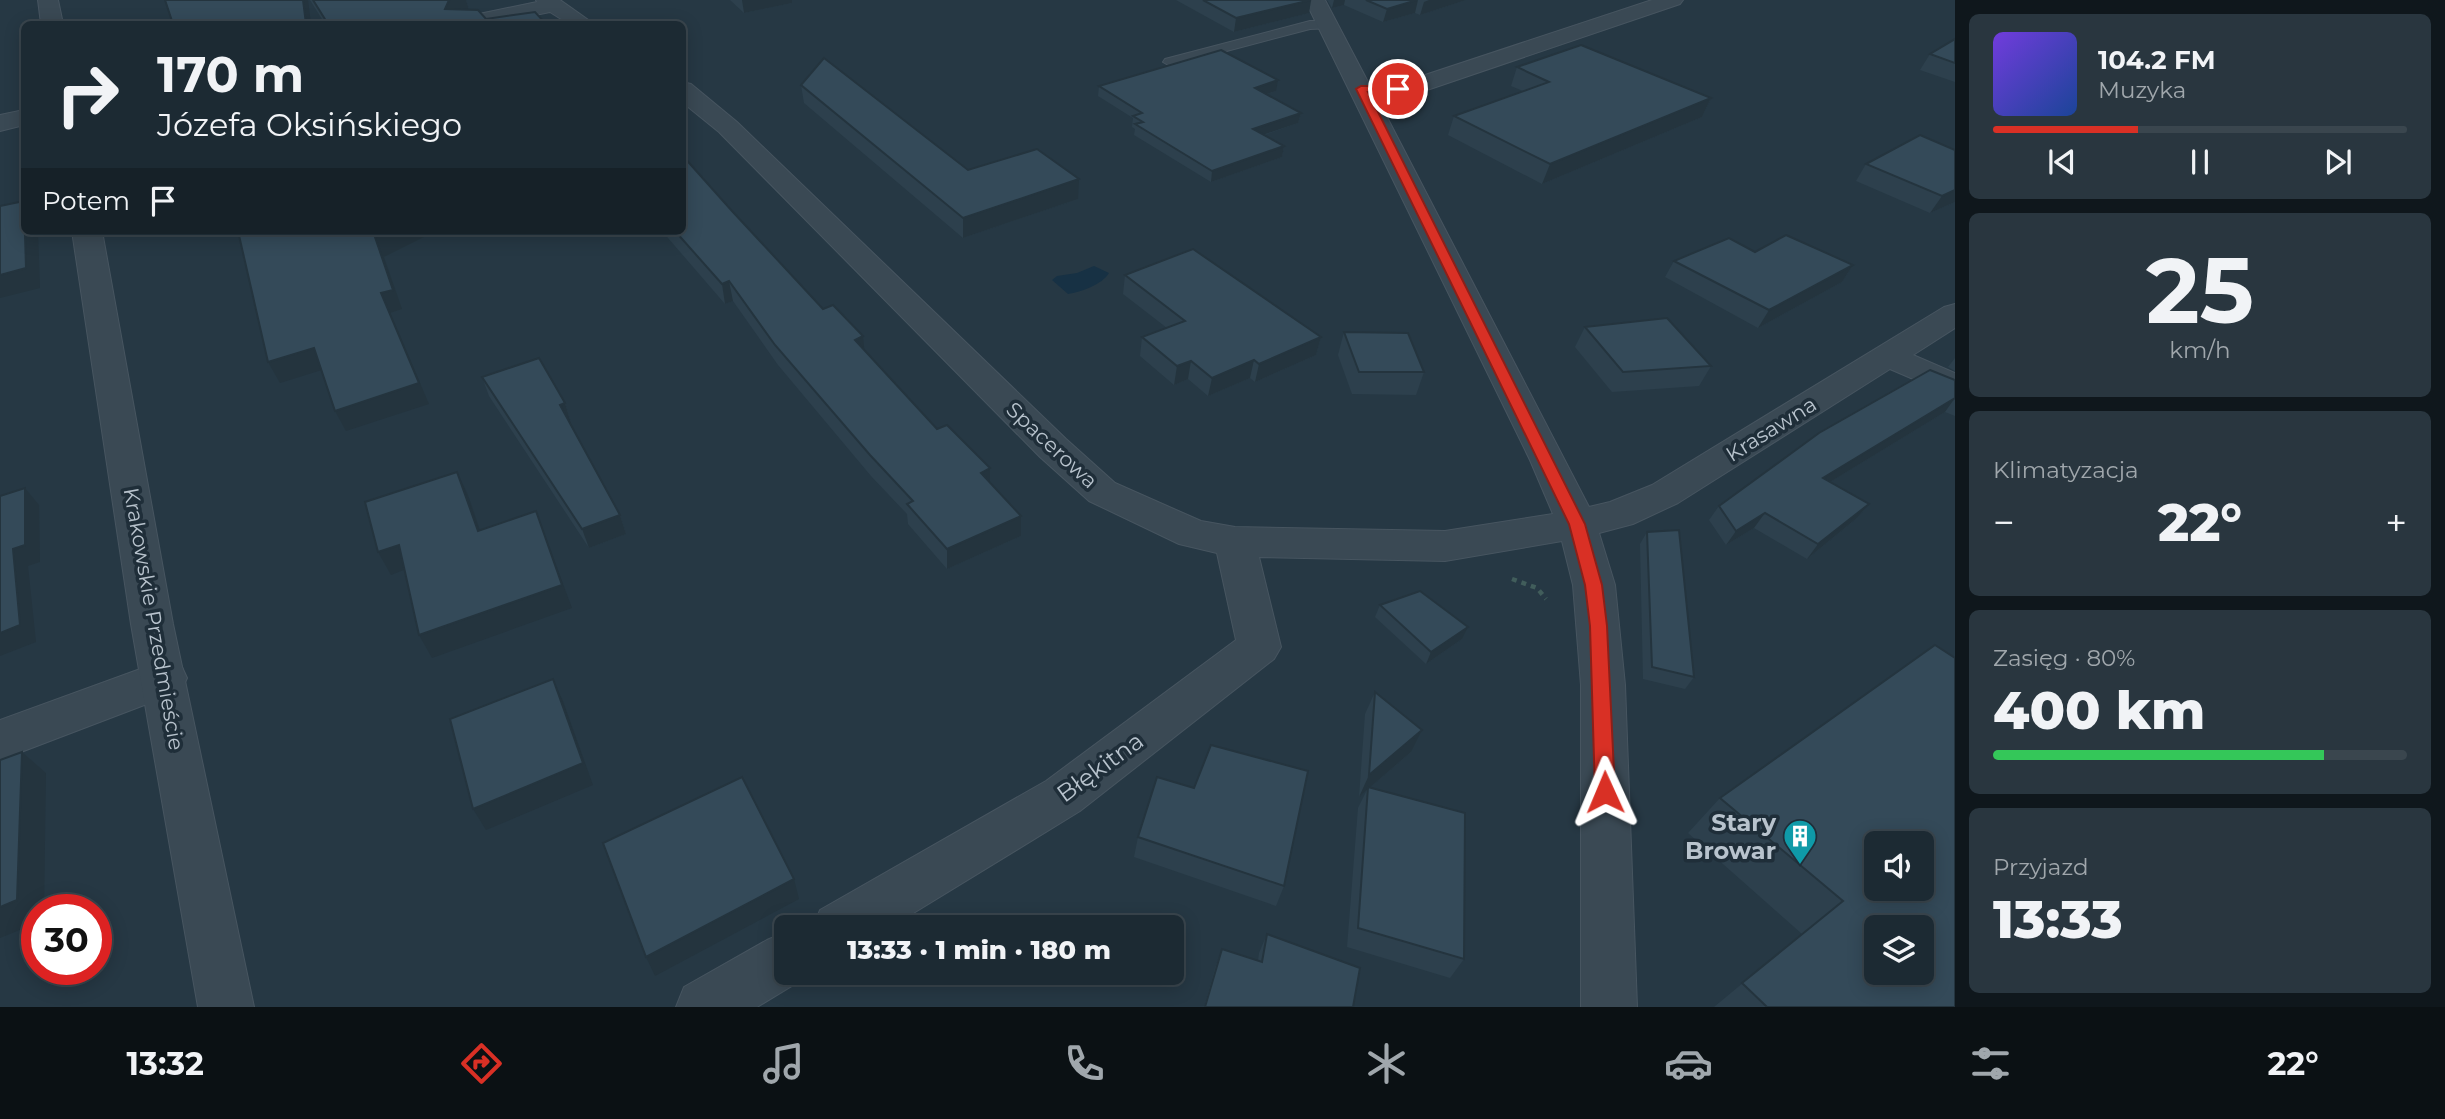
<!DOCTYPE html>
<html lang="pl">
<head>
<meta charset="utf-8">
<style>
	:root { --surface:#1c2a33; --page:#29363f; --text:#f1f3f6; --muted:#a0a7ac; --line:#3a464e; --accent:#d93025 }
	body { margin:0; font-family:Montserrat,sans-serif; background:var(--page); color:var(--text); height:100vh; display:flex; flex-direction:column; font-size:26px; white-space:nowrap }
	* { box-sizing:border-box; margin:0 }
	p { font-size:23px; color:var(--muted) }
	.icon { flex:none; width:38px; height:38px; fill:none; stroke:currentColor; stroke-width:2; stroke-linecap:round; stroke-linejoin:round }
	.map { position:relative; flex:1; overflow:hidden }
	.drawer { display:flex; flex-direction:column; gap:14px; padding:14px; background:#0f171c; width:490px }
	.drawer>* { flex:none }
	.hud { position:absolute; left:21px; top:21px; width:665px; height:214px; border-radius:10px; box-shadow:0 4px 18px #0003,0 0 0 2px var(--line); background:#1c2a33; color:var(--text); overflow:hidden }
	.buttons { position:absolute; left:1864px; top:831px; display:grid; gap:14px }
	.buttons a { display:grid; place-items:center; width:70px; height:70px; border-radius:10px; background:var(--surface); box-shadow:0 4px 18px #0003,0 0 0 2px var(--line); font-size:35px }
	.speed { position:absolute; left:21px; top:894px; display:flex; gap:14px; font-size:35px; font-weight:700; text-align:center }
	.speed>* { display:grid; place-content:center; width:91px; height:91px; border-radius:50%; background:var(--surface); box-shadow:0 4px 18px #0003,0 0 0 2px var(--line); line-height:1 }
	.speed .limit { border:10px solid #d22; background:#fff; color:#111 }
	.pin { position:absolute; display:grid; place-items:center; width:60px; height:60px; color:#fff; margin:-30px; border:4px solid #fff; border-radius:50%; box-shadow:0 2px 7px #0007 }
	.me { position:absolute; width:77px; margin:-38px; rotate:359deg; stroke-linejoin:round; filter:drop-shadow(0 0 5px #0008) }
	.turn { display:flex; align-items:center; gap:24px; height:147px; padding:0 21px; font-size:32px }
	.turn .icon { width:91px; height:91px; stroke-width:2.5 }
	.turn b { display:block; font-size:49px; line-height:60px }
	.then { display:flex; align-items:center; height:66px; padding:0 21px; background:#0003; gap:14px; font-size:26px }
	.big { font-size:52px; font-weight:800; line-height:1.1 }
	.drawer .tile { flex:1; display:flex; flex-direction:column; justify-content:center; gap:10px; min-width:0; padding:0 24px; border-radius:10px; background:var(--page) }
	.drawer .dial { align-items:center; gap:0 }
	.dial b { font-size:91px; line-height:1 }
	.song { display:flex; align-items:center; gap:21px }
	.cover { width:84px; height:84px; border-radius:10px; background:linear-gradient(135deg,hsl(260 70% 55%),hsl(220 70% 35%)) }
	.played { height:7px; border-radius:4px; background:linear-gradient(90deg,var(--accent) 35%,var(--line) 35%) }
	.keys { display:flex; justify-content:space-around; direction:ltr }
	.heat { display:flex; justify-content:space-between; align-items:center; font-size:38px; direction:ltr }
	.charge { height:10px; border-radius:5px; background:linear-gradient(90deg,#34c759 80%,var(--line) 0) }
	.trip { position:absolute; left:774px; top:915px; width:410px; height:70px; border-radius:10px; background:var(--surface); box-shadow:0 4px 18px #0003,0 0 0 2px var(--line); font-weight:800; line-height:70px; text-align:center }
	.dock { display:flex; height:112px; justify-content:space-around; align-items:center; background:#0b1114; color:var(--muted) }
	.dock .icon { width:49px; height:49px }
	.dock .active { color:var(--accent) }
	.dock b { font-size:32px; color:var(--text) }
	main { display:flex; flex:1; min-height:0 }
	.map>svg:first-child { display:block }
	.water { fill:#173144 }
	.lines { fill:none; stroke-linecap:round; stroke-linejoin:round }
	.service-casing { stroke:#475560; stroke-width:2 }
	.minor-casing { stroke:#475560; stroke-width:2 }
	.tertiary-casing { stroke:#475560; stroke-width:2 }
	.path { stroke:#415d5b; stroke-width:4.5; stroke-dasharray:5 5; stroke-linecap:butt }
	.service { fill:#3a4954; fill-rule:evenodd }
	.minor { fill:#3a4954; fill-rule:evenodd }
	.tertiary { fill:#3a4954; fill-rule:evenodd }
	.wall { fill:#2d404d }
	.shaded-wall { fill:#24343e }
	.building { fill:#344a59; stroke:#24343e; stroke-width:2; fill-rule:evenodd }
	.route { fill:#d93025; stroke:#8d1f18; stroke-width:2 }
	.labels { text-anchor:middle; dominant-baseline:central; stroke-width:7; stroke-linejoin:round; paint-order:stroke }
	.street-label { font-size:21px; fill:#b8c3cd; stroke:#1f2e39 }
	.near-street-label { font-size:24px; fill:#b8c3cd; stroke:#1f2e39 }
	.near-poi-label { font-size:24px; font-weight:bold; fill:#b8c3cd; stroke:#1f2e39; text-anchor:end }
</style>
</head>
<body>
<main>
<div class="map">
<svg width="1955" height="1007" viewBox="0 0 1955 1007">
	<rect width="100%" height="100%" fill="#263844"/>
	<!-- water -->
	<path class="water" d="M1094 266 1109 273C1103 284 1081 292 1068 294L1052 280 1057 276 1077 273Z"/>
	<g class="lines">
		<defs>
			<polygon id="service" points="1310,21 1329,21 1336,25 1334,28 1310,29 1170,66 1163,62 1165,59"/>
			<g id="minor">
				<polygon points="536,0 560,0 594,24 569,24 550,12 491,24 452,24 455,19 537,2"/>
				<polygon points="1305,0 1325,0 1368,82 1398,82 1416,78 1652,0 1683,0 1680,4 1430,89 1398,96 1376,96 1589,507 1610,502 1652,485 1944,307 1955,304 1955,328 1913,355 1955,373 1955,397 1890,369 1678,503 1633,524 1599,533 1615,585 1625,685 1637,1007 1581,1007 1581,685 1573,585 1562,541 1445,561 1259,557 1281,647 1274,659 1080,811 889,928 813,928 820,910 1046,781 1236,640 1217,553 1179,544 1089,501 1040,457 719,132 682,102 682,82 691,84 737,122 1066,439 1115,483 1201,521 1235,527 1445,531 1553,514 1530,460"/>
				<polygon points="24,110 24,125 0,131 0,115"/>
				<polygon points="165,660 181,665 187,678 181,691 0,760 0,720"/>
				<polygon points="786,932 786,973 807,973 805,978 757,1007 676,1007 684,987 767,940"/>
			</g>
			<g id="tertiary">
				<polygon points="38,0 58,0 63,24 41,24"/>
				<polygon points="72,231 102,231 173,624 254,1007 198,1007 131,624"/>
			</g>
		</defs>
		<!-- service casing -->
		<use href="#service" class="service-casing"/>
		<!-- minor casing -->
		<use href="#minor" class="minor-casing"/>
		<!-- tertiary casing -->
		<use href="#tertiary" class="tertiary-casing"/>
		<!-- path -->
		<polyline class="path" points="1512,579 1537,588 1546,599"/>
		<!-- service -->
		<use href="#service" class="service"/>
		<!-- minor -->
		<use href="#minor" class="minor"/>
		<!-- tertiary -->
		<use href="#tertiary" class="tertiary"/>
	</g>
	<!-- wall -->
	<g class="wall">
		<polygon points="310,0 466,0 469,10 486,19 546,24 325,24"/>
		<polygon points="730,0 792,0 792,3 744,13"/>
		<polygon points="1176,0 1311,0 1309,13 1234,32"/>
		<polygon points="1327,0 1466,0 1420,15 1415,13 1383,22 1344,5 1332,8"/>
		<polygon points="1955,39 1955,82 1920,70 1930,54"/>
		<polygon points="1517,67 1711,98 1702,117 1542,184 1448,135 1454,116 1523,91 1511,86"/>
		<polygon points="801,85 968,170 1078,199 963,238 804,103"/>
		<polygon points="1099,86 1276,91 1267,94 1301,113 1298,123 1264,135 1284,146 1282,157 1211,182 1134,135 1135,129 1132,127 1133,118 1098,96"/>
		<polygon points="1955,150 1955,202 1930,213 1856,181 1866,164"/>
		<polygon points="732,211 823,309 864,349 937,429 1021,516 1021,536 947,569 908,524 907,514 871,476 778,365 733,301 725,304 662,231 682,231"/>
		<polygon points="1755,252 1853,265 1842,282 1758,328 1665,277 1674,261"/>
		<polygon points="1125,275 1321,337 1316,355 1255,382 1250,378 1208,396 1188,379 1174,385 1140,356 1142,337 1167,328 1123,294"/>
		<polygon points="1585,327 1711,366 1699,386 1612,392 1575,347"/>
		<polygon points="1344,332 1424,372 1416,395 1352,394 1338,355"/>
		<polygon points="1955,358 1955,371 1948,367"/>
		<polygon points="482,377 565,403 571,423 570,423 620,515 626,534 589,548 489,396"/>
		<polygon points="1955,380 1955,416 1945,412 1830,482 1869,504 1857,518 1807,559 1754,528 1726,545 1709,520 1719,506"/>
		<polygon points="1647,532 1694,677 1685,689 1643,679 1640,544"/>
		<polygon points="1380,605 1462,639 1426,664 1375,617"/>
		<polygon points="1955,658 1955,1007 1714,1007 1802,934 1688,833 1720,798"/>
		<polygon points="1375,692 1411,752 1369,788 1464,959 1450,978 1347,947 1358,808 1367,790 1359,797 1365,714"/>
		<polygon points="1138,837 1284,886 1276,906 1134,857"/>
		<polygon points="1267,934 1353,1007 1204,1007 1215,968 1222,949 1258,961 1259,953"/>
	</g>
	<!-- shaded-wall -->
	<g class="shaded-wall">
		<polygon points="303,0 308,0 311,24 306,24"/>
		<polygon points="449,0 466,0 470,13 445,9"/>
		<polygon points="742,0 792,0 792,3 744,13"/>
		<polygon points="1311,0 1309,13 1234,32 1236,18"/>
		<polygon points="1334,0 1345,0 1344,5 1332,8"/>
		<polygon points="1418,0 1415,13 1383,22 1387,9"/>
		<polygon points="1429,0 1466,0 1420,15 1424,2"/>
		<polygon points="1278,80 1276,91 1253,98 1255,88"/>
		<polygon points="1711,98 1702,117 1542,184 1550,164"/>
		<polygon points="1301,113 1298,123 1251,139 1253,129"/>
		<polygon points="1284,146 1282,157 1211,182 1212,171"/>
		<polygon points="1079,179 1078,199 963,238 963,218"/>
		<polygon points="1955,190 1955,202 1930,213 1942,196"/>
		<polygon points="25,231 38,231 40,288 0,298 0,275"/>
		<polygon points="388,231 436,231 384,257 402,309 390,313 429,404 346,431 335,411 375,237"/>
		<polygon points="1853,265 1842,282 1758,328 1769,310"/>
		<polygon points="729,281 733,301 725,304 722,284"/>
		<polygon points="863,336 865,357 855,340"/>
		<polygon points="1321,337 1316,355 1255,382 1259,364"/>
		<polygon points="314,348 325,369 280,383 268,362"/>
		<polygon points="1254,360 1250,378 1208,396 1212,378"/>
		<polygon points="1191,361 1188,379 1174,385 1177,366"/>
		<polygon points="1955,398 1945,412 1812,493 1823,478"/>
		<polygon points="565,403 571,423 567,424 560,405"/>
		<polygon points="990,468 990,489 981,473"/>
		<polygon points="457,472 468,495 488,554 478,531"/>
		<polygon points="25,488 39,505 40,562 28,566 36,642 0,656 0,633 13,549"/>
		<polygon points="1869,504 1857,518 1807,559 1818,544"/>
		<polygon points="536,511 572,608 432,658 419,635"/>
		<polygon points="1765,513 1754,528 1726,545 1736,531"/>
		<polygon points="620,515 626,534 589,548 582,529"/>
		<polygon points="1021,516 1021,536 947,569 947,549"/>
		<polygon points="399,545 411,567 391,575 378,552"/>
		<polygon points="1468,627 1462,639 1426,664 1431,652"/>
		<polygon points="553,679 563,701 593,785 486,830 473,809"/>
		<polygon points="1422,730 1411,752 1368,789 1368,787 1367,790 1359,797 1369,775"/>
		<polygon points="22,752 46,773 44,910 37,910 37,923 0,938 0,907"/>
		<polygon points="794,879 799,899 655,976 646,957"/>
	</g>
	<!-- building -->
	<g class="building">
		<polygon points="165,0 303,0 306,24 173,24"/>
		<polygon points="313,0 449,0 445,9 478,10 486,19 535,12 546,24 328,24"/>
		<polygon points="1203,0 1311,0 1236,18"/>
		<polygon points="1366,0 1417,0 1387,9"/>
		<polygon points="1955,39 1955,63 1930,54"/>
		<polygon points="1581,45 1711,98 1550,164 1454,116 1549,82 1517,67"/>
		<polygon points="1221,50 1278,80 1255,88 1301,113 1253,129 1284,146 1212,171 1135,124 1143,122 1133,116 1142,113 1099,86"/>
		<polygon points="824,58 968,170 1037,149 1079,179 963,218 801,85"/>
		<polygon points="1920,135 1955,150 1955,190 1942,196 1866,164"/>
		<polygon points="682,155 732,211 823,309 833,305 863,336 855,340 937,429 947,425 990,468 981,473 1021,516 947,549 907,504 913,501 870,455 775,345 729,281 722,284 675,231 682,231"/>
		<polygon points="24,201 26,268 0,275 0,206"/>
		<polygon points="238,231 388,231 375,237 393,290 381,293 419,383 335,411 314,348 268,362"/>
		<polygon points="1786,235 1853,265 1769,310 1674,261 1729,238 1755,252"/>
		<polygon points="1193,249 1321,337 1259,364 1254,360 1212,378 1191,361 1177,366 1142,337 1185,321 1125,275"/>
		<polygon points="1667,318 1711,366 1623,372 1585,327"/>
		<polygon points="1344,332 1408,333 1424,372 1359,372"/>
		<polygon points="539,358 565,403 560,405 620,515 582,529 482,377"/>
		<polygon points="1930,370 1955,380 1955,398 1823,478 1869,504 1818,544 1765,513 1736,531 1719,506 1819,433"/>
		<polygon points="457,472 478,531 536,511 562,585 419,635 399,545 378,552 365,502"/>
		<polygon points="25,488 25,545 13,549 20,625 0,633 0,496"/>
		<polygon points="1679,530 1694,677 1652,667 1647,532"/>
		<polygon points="1420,591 1468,627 1431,652 1380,605"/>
		<path d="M1935 645 1955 658V1007H1767L1742 983 1843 901 1720 798ZM1876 844H1922V889H1876ZM1876 928H1922V973H1876Z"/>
		<polygon points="553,679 583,763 473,809 450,719"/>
		<polygon points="1375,692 1422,730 1369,775"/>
		<polygon points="1211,745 1308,771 1284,886 1138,837 1157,777 1194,788"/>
		<polygon points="22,752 17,900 0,907 0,760"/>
		<polygon points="742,777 794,879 646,957 603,843"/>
		<polygon points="1368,787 1465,813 1464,959 1358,928"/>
		<polygon points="1267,934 1360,968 1353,1007 1205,1007 1222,949 1262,962"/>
	</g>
	<!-- route -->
	<polygon class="route" points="1361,86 1398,86 1403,89 1398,92 1368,92 1585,524 1602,585 1607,626 1615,792 1612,799 1605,801 1598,799 1595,792 1590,626 1585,585 1569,524 1356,89"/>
	<!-- icons -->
	<defs>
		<symbol id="building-pin" viewBox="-11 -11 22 30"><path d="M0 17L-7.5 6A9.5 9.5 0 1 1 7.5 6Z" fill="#0f9aa8" stroke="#1f2e39"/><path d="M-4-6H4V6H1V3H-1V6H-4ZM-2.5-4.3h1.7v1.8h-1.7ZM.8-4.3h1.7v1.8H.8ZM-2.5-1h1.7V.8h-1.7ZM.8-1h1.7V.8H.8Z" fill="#fff"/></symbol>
	</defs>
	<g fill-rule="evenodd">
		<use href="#building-pin" x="1781" y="817" width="38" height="52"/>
	</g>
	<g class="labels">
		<!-- street labels -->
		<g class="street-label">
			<text transform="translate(1771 429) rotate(-32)">Krasawna</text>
			<text transform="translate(1052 445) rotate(43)">Spacerowa</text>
			<text transform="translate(154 619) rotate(80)">Krakowskie Przedmieście</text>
		</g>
		<!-- near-street labels -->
		<g class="near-street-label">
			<text transform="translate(1100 767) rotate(-36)">Błękitna</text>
		</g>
		<!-- near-poi labels -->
		<g class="near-poi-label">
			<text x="1776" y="822">Stary<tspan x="1776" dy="28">Browar</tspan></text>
		</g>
	</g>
</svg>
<div class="buttons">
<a><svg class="icon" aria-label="sound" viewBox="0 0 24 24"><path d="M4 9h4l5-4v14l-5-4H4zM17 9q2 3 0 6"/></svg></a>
<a><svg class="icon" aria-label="layers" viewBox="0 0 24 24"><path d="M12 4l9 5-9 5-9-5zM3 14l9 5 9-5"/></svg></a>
</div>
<div class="speed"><div class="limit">30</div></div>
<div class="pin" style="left:1398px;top:89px;background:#d93025"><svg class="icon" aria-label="arrive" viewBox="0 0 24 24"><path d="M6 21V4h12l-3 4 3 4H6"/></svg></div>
<svg class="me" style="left:1605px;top:792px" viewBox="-20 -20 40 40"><path d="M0-17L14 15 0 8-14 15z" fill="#d93025" stroke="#fff" stroke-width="4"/></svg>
<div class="trip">13:33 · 1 min · 180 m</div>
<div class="hud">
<div class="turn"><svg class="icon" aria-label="right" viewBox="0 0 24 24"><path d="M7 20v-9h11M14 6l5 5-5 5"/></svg><div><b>170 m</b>Józefa Oksińskiego</div></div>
<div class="then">Potem<svg class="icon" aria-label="arrive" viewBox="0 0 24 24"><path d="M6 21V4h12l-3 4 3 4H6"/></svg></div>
</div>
</div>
<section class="drawer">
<div class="tile">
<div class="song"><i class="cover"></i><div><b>104.2 FM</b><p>Muzyka</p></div></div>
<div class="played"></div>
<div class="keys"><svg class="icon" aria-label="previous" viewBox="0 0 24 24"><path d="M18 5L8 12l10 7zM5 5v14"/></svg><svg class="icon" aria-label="pause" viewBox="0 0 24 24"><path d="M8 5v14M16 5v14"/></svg><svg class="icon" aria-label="next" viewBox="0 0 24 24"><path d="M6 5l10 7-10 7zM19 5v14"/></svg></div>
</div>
<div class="tile dial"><b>25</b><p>km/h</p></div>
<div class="tile"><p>Klimatyzacja</p>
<div class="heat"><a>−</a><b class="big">22°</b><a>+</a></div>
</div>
<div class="tile"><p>Zasięg · 80%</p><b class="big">400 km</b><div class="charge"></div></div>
<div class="tile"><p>Przyjazd</p><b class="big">13:33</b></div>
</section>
</main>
<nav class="dock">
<b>13:32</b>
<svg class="icon active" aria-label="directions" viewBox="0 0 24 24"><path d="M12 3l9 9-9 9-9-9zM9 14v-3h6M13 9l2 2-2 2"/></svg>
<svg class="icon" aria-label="music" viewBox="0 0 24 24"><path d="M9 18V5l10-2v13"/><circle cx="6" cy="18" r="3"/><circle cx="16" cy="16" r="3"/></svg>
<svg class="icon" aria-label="phone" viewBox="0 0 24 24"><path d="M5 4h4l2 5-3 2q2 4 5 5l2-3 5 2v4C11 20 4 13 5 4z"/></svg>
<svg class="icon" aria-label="climate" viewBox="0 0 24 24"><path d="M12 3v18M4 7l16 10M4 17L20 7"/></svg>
<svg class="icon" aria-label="car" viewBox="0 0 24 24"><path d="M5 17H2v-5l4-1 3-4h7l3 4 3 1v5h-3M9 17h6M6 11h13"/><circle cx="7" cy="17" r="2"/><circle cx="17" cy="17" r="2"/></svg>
<svg class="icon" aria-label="filters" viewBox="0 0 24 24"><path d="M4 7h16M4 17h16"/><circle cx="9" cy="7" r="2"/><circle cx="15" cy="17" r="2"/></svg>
<b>22°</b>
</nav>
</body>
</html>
